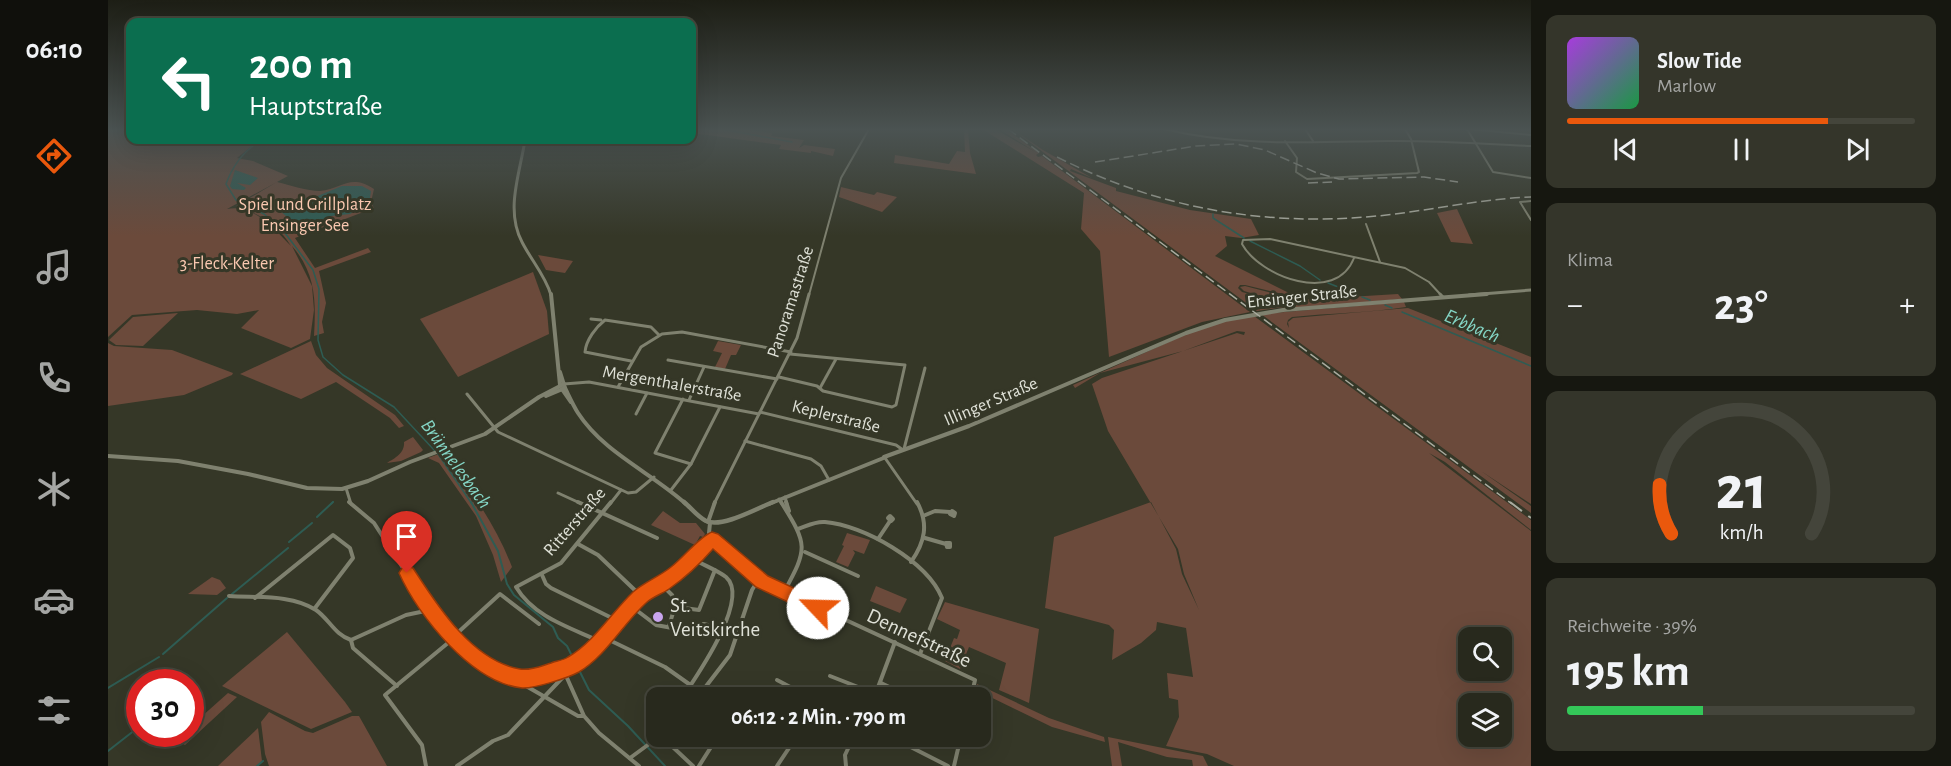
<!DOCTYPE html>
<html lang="de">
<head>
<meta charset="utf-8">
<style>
	:root { --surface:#28291d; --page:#34352a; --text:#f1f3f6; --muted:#a5a6a4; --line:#44453b; --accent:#ea580c }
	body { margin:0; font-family:"Alegreya Sans",sans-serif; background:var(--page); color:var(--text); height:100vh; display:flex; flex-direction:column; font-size:22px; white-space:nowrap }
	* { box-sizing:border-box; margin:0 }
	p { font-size:20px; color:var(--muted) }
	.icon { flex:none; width:33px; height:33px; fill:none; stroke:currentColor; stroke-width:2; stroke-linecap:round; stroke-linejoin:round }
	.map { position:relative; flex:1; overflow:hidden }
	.sheet { display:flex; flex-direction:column; gap:15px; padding:15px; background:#161710; width:420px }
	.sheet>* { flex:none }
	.banner { position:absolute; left:18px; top:18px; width:570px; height:126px; border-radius:12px; box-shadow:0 6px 24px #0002,0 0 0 2px var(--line); background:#0b6e4f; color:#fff; overflow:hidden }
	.tools { position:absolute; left:1350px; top:627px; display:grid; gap:12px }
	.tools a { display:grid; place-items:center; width:54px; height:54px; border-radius:12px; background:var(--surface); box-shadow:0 6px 24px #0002,0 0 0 2px var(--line); font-size:30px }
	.speed { position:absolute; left:18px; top:669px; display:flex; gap:12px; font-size:30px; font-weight:700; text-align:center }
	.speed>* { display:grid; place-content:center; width:78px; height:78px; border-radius:50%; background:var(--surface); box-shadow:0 6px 24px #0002,0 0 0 2px var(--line); line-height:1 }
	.speed .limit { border:9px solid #d22; background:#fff; color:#111 }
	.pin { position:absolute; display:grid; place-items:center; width:51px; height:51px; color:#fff; margin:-62px -26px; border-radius:50% 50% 50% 0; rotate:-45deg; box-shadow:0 0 6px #0007 }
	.pin .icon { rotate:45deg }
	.me { position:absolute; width:66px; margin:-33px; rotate:294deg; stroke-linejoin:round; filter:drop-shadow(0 0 4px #0008) }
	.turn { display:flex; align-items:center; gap:21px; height:126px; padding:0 24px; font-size:27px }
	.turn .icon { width:78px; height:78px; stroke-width:2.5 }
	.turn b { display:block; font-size:42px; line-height:51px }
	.big { font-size:45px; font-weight:700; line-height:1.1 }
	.sheet .tile { flex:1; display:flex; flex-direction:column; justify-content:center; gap:9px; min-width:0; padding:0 21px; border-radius:12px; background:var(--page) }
	.sheet .dial { align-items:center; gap:0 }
	.dial svg { height:156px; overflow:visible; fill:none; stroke:var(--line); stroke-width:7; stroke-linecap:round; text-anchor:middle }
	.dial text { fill:var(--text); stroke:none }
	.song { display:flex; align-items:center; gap:18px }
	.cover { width:72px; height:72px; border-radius:9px; background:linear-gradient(135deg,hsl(280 70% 55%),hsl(140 70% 35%)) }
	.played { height:6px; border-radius:3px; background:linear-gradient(90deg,var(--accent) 75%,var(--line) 75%) }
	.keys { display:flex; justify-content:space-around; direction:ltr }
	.heat { display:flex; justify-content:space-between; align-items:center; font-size:33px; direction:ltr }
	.charge { height:9px; border-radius:4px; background:linear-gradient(90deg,#34c759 39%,var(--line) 0) }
	.trip { position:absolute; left:538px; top:687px; width:345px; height:60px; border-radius:12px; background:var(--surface); box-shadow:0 6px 24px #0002,0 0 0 2px var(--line); font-weight:700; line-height:60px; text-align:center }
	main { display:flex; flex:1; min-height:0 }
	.tabs { display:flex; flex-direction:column; width:108px; justify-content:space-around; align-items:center; background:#10100c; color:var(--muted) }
	.tabs .icon { width:42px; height:42px }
	.tabs .selected { color:var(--accent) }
	.tabs b { font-size:27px; color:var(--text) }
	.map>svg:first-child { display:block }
	.green { fill:#6b4a3b; fill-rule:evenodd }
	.water { fill:#2e5c53 }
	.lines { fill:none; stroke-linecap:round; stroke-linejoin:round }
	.stream-far1 { stroke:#2e5c53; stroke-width:1.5 }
	.stream { stroke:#2e5c53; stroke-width:2 }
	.minor-far2 { stroke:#7f816f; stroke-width:2 }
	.minor-far1 { stroke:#7f816f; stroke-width:3 }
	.minor { stroke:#7f816f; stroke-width:4 }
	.tertiary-far2 { stroke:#7f816f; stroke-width:3 }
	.tertiary-far1 { stroke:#7f816f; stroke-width:4 }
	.tertiary { stroke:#7f816f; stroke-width:4.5 }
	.secondary-far1 { stroke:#7f816f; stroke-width:3 }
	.secondary { stroke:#7f816f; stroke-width:4 }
	.rail-far1 { stroke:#a9ab9f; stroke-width:1.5; stroke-dasharray:10 4.5; stroke-linecap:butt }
	.rail { stroke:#a9ab9f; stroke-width:2; stroke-dasharray:15 8; stroke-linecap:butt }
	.route { fill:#ea580c; stroke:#983908; stroke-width:1.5 }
	.poi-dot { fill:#c9a5ee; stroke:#353727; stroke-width:2 }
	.labels { text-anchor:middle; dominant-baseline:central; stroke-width:6; stroke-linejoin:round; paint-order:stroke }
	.park-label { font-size:18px; fill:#fac8b0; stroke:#353727 }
	.street-label { font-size:18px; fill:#dfe1d7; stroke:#353727 }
	.water-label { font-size:20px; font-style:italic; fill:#84d5c5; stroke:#353727 }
	.near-poi-label { font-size:21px; fill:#dfe1d7; stroke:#353727; text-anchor:start }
	.near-street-label { font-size:21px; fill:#dfe1d7; stroke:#353727 }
</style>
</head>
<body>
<main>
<nav class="tabs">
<b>06:10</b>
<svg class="icon selected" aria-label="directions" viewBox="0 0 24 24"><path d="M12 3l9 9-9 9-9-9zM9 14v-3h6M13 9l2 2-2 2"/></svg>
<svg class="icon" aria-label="music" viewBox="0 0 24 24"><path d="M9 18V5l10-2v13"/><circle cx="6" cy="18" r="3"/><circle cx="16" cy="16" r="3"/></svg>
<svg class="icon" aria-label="phone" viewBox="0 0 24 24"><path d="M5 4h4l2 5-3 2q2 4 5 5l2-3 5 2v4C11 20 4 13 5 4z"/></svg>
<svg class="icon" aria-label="climate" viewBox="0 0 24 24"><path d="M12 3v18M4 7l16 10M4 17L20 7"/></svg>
<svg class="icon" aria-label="car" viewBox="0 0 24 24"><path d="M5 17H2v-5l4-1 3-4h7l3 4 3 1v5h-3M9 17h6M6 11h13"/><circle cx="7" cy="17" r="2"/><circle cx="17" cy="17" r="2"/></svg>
<svg class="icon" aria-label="filters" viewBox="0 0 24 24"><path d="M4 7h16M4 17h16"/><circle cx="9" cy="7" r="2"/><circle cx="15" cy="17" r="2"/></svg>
</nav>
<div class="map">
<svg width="1423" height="766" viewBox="0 0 1423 766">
	<rect width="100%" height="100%" fill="#353727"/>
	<!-- green -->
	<g class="green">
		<path d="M0 129H22V140H151L129 158 145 161 180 176 119 209C145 203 167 230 183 246 171 226 151 213 128 206L137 203 135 202 169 182C182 185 199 191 212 191 234 189 242 173 266 189L263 202 266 208 187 238 207 268 260 248 263 252 211 271 218 303 214 322 216 333 206 336C208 302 208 273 184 246L204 286 206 310 202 339 183 348 133 328 151 310 129 314 89 310 24 315 0 337Z"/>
		<polygon points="584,129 634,129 664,133 663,136 696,140 691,148 696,145 727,149 725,156 703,151 703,153 671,149 673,145 584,133"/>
		<polygon points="856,129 860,129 862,153 868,174 786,163 787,155 841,164 849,151 857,152"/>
		<polygon points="874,129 887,129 929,153 891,129 898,129 931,153 928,155 930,157 934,156 1142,312 1094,322 1001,357 992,251 973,229 976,193"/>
		<polygon points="904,129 935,150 984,178 963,169 962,171 1008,188 1008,191 1082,210 1143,219 1151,235 1133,238 1117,236 1119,246 1107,256 1191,298 1137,285 1132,285 1130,288 1134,292 1165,300 1136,291 1132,287 1137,286 1191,300 1290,294 1294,299 1175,309 1179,305 1173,302 1176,307 1149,311"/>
		<polygon points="733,187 766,195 769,192 789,197 774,212 731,197"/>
		<polygon points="1349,209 1365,244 1343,242 1329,213"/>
		<polygon points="430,255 465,261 457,273 438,270"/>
		<polygon points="425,272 439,311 441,334 350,377 312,319"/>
		<path d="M1296 302 1298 307C1260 313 1222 313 1184 317L1180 320 1179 324 1181 328 1180 322 1185 318 1300 308 1423 357V504L1373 471 1423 506V513L1153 314Z"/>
		<polygon points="70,313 35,346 8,345 1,340 25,317"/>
		<path d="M1146 316 1423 520V530L1337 462 1321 453 1423 531V766H1126L1099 754 1058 746 1071 717 1070 700 1061 698 1059 673 1085 677 1078 628 1049 622 1048 630 1033 643 1004 660 1006 630 1001 625 937 608 946 537 1043 502 1068 549 1074 574 1091 610 1076 574 1070 549 1000 431 984 384 994 378 1129 333 1136 335 1137 332 1129 331 1075 351 992 373 967 388 965 385 1083 332 1108 323ZM1360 638H1394V670H1360ZM1360 704H1394V736H1360Z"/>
		<polygon points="203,341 208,355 219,368 287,415 296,426 291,428 282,418 228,382 193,399 132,374"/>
		<polygon points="610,341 633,345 628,355 623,355 617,369 607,367 614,353 605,351"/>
		<polygon points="0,343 6,346 64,350 125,373 124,375 76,395 0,406"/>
		<path d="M305 437 315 450 313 452 293 461 279 463C287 458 297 453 296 442Z"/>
		<path d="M336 452 335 455C363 490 388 525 404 567L393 582 385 555 368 516 331 463 320 458Z"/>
		<polygon points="555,511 572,523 588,523 597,534 595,537 592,536 587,545 543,525"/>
		<polygon points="739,533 762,540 756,554 745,550 747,553 740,567 728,562 736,546 734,545"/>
		<polygon points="104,577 112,580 118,588 109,595 80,594"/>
		<polygon points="768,586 799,599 792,613 762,601"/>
		<polygon points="837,602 931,629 921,703 891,690 898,663 861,647 852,669 837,661 846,638 849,639 852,630 829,619"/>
		<polygon points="179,632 237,702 244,712 203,729 114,686"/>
		<polygon points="869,684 941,718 996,737 997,742 944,727 868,690"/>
		<polygon points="120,693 129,697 77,745 68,740 75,734 82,734 83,726"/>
		<polygon points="161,712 197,731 205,733 244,716 251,716 279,766 161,766 157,754 153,722"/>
		<polygon points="150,728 154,761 149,766 110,766"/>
		<polygon points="1000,737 1095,756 1100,766 1085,766 1084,760 1059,757 1010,742 1014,766 1004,766"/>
	</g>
	<!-- water -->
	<g class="water">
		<polygon points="127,170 150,178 142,185 129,183 138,188 136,190 124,189 122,186"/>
		<polygon points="234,186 254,186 263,191 262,198 255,206 242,214 223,216 211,222 199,221 188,225 169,208 172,202 207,197"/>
	</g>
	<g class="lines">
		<!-- stream-far1 -->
		<g class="stream-far1">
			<polyline points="613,129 684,142"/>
			<path d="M154 140C136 150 125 165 118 184L128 200 156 214 174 229 205 270 211 289 210 340 215 357 235 375 286 407 327 451"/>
			<polyline points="1105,214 1105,218 1136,238"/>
			<polyline points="1142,241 1192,266 1212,280"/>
			<polyline points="1220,283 1248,294"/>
			<polyline points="1254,297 1262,300"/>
			<polyline points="1277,305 1284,308"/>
			<polyline points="1294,312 1423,366"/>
			<polyline points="330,454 364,504"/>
			<polyline points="223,504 225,502"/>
		</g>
		<!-- stream -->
		<g class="stream">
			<polyline points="363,502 390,551 399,584 406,595 445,627 450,638 459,646 481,690 520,726 557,766"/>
			<polyline points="209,517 225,502"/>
			<polyline points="181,542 204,523"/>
			<polyline points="124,594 180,548"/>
			<polyline points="55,654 119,598"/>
			<polyline points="0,688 51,657"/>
			<polyline points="0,751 32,726"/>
			<polyline points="149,766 155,761"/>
		</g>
		<!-- minor-far2 -->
		<g class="minor-far2">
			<path d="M1056 129C1130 147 1205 142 1280 141 1328 140 1375 144 1423 146"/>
			<polyline points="1197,129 1205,141"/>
			<polyline points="1359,129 1385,172 1423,178"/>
			<polyline points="1362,129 1423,135"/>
			<polyline points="1177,141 1189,158 1188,172 1199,179 1309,173 1311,172 1303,139 1297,129"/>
			<polyline points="1423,201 1412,202 1423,220"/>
			<polyline points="1258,224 1272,262"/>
			<path d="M1246 258C1228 305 1152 277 1134 244L1135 240 1162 239 1297 268 1321 282 1333 295"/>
			<polyline points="701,295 733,178 761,129"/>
		</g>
		<!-- minor-far1 -->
		<g class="minor-far1">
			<polyline points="1332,294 1335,297"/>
			<polyline points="483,319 493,320"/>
			<polyline points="560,360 669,379"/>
			<path d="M523 361 477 352C478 340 488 327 497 320L543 327 551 335"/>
			<polyline points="671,377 709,386 715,391 784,407 788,405 797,365 682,354"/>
			<polyline points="456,384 481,382 651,414"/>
			<polyline points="510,387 533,347 554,334 574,332 683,352"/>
			<polyline points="712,388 728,359"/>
			<polyline points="359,394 390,432 520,493 528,492 546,477"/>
			<polyline points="575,399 547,453 583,464"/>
			<polyline points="581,400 596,367"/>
			<polyline points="652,412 788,445 795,450"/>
			<polyline points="528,414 539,393"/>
			<polyline points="637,441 703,459 713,466 721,480"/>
			<polyline points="796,449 817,368"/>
			<polyline points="777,458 809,504"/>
			<polyline points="238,488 243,504"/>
			<polyline points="563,490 583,464 612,407"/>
			<polyline points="450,493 474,504"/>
			<polyline points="677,497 679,504"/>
			<polyline points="671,499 674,504"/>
			<polyline points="502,504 513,490"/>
			<polyline points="606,504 689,338 701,294"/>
		</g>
		<!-- minor -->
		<g class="minor">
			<polyline points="241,502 266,523 322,610 351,644 382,668 413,679 424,678 465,665 533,596 554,585 605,539"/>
			<polyline points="470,502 549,538"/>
			<path d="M673 502C700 545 700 548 676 592"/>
			<polyline points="678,502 681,511"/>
			<polygon points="844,511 847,513 846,516 842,514"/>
			<polygon points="782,516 785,519 783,521 780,518"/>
			<polyline points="815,516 827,511 842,512"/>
			<polyline points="600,522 607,502"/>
			<polyline points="602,523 601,533 605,539 654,581 867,680 863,698"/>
			<path d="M690 529C699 526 707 521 717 522 755 525 819 561 834 598L812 654"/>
			<polyline points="817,538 838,544"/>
			<polyline points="770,539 782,521"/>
			<polygon points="838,543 842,543 842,547 839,547"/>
			<polyline points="470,544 490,555 533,596"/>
			<polyline points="697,552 750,576"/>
			<path d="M803 562C817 542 821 524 809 502"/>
			<polyline points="434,575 438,584 443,588 510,621"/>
			<polyline points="554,585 564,595 568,603 561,626"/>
			<path d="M121 596C149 598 183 594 208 610 221 619 227 635 243 640L298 615 322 610"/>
			<polyline points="147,598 225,535 242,548 245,558 207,608"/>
			<polyline points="523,606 548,625 575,630 596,624 614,629"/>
			<polyline points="568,607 591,610 607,570"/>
			<polyline points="345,637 392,594 431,624"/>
			<polyline points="495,637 557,667 581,684"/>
			<polyline points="243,640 245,648 289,686"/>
			<path d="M491 641C461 627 426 617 408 587L453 563 503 502"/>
			<polyline points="455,669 476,716 491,733 531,766"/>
			<polyline points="722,676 768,694"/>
			<polyline points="417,679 418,686 470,716 475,716"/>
			<polyline points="669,680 703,698"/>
			<polyline points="773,683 804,698"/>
			<path d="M574 698C588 677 643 599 618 577 609 570 595 565 585 559"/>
			<polyline points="589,698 622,655 644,590 651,579"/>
			<polyline points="634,698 641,687"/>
			<polyline points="766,698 787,642"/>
			<polyline points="553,736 585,766"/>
			<polyline points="781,736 840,766"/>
			<polyline points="522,758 552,736"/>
			<polyline points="318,766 314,745 277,695 346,638"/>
			<polyline points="349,766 385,741 400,735 456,676"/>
			<polyline points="591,766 610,736"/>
			<polyline points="669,766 689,736"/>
			<polyline points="738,766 737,755 746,736"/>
			<polyline points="846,766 853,736"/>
		</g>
		<!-- tertiary-far2 -->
		<polyline class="tertiary-far2" points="1361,295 1423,290"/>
		<!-- tertiary-far1 -->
		<g class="tertiary-far1">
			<path d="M457 388C461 396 465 405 470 413 496 453 544 473 578 504"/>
			<polyline points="454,389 463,402"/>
			<polyline points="776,457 861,426 1078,333 1117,320 1175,310 1379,294"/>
			<polyline points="661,504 778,457"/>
		</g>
		<!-- tertiary -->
		<path class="tertiary" d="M576 502C583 508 590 517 598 521 614 528 648 509 665 502"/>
		<!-- secondary-far1 -->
		<path class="secondary-far1" d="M417 140C412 173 397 210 414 242 423 260 437 275 443 295"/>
		<!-- secondary -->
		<g class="secondary">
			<polyline points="443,294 452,385"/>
			<polyline points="438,396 457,388 452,372"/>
			<polyline points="0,456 70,461 140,474 199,488 234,489 260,481 302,462 377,434 431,397 456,384"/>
		</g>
		<!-- rail-far1 -->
		<g class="rail-far1">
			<polyline points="900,129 1404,504"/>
			<path d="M949 157C1050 208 1155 227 1269 216 1320 211 1371 199 1423 197"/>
			<polyline points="987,162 1088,146 1128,144 1157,150 1209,173 1231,179 1316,177 1350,182"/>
			<polyline points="1200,183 1224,182"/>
		</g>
		<!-- rail -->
		<polyline class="rail" points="1402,502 1423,518"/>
	</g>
	<!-- sky -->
	<linearGradient id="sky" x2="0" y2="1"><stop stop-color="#1d1e15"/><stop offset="0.55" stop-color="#4b5352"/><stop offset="1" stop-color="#4b5352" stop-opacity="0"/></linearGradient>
	<rect width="1423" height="236" fill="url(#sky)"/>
	<!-- route -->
	<path class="route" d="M604 532 610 534 660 576 716 602 719 608 716 613 710 616 648 587 605 549C592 564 577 578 561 589 554 594 544 597 538 603 515 624 498 656 471 672 460 678 425 689 414 688 364 683 310 616 291 573L294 568 299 566 305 568C329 605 364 661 412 669 422 671 433 666 443 663 448 661 456 660 460 657 486 642 504 612 525 592 535 583 552 576 563 567 575 558 592 536 604 532Z"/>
	<!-- markers -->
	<circle class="poi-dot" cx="550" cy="617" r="6"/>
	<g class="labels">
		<!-- park labels -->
		<g class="park-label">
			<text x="197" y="205">Spiel und Grillplatz<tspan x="197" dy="21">Ensinger See</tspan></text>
			<text x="119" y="264">3-Fleck-Kelter</text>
		</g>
		<!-- street labels -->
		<g class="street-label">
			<text transform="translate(1194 297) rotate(-6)">Ensinger Straße</text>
			<text transform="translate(683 302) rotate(-72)">Panoramastraße</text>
			<text transform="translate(564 384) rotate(10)">Mergenthalerstraße</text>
			<text transform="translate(883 402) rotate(-23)">Illinger Straße</text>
			<text transform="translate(728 417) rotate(14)">Keplerstraße</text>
			<text transform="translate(467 522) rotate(-49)">Ritterstraße</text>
		</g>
		<!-- water labels -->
		<g class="water-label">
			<text transform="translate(1364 326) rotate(23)">Erbbach</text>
			<text transform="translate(348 464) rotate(54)">Brünnelesbach</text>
		</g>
		<!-- near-poi labels -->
		<g class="near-poi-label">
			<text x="562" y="605">St.<tspan x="562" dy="24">Veitskirche</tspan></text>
		</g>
		<!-- near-street labels -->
		<g class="near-street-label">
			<text transform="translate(811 638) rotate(25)">Dennefstraße</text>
		</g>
	</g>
</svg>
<div class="tools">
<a><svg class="icon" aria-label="search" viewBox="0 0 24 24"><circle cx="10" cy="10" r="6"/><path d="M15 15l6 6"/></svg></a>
<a><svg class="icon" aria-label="layers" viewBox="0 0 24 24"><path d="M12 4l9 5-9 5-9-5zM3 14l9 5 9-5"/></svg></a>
</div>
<div class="speed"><div class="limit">30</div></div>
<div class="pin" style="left:299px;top:573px;background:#d93025"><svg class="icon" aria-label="arrive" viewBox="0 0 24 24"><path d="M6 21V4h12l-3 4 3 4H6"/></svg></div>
<svg class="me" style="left:710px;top:608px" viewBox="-20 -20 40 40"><circle r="19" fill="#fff"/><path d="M0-13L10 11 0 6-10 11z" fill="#ea580c"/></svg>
<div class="trip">06:12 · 2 Min. · 790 m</div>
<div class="banner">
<div class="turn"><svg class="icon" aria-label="left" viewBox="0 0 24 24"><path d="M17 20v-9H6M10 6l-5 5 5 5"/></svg><div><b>200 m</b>Hauptstraße</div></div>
</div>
</div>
<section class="sheet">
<div class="tile">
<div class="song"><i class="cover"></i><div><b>Slow Tide</b><p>Marlow</p></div></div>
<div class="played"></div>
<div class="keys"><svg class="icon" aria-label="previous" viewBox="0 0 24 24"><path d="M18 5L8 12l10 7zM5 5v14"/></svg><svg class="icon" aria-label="pause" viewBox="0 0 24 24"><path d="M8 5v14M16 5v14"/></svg><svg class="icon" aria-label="next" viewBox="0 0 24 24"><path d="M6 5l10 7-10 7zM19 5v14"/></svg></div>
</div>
<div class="tile"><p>Klima</p>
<div class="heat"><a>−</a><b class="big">23°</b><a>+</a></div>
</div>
<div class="tile dial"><svg viewBox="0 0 100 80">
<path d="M14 69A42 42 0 1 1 86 69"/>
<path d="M14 69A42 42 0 0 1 8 44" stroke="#ea580c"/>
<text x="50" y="56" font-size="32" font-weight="700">21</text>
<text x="50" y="72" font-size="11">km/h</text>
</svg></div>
<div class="tile"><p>Reichweite · 39%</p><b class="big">195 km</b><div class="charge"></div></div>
</section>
</main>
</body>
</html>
